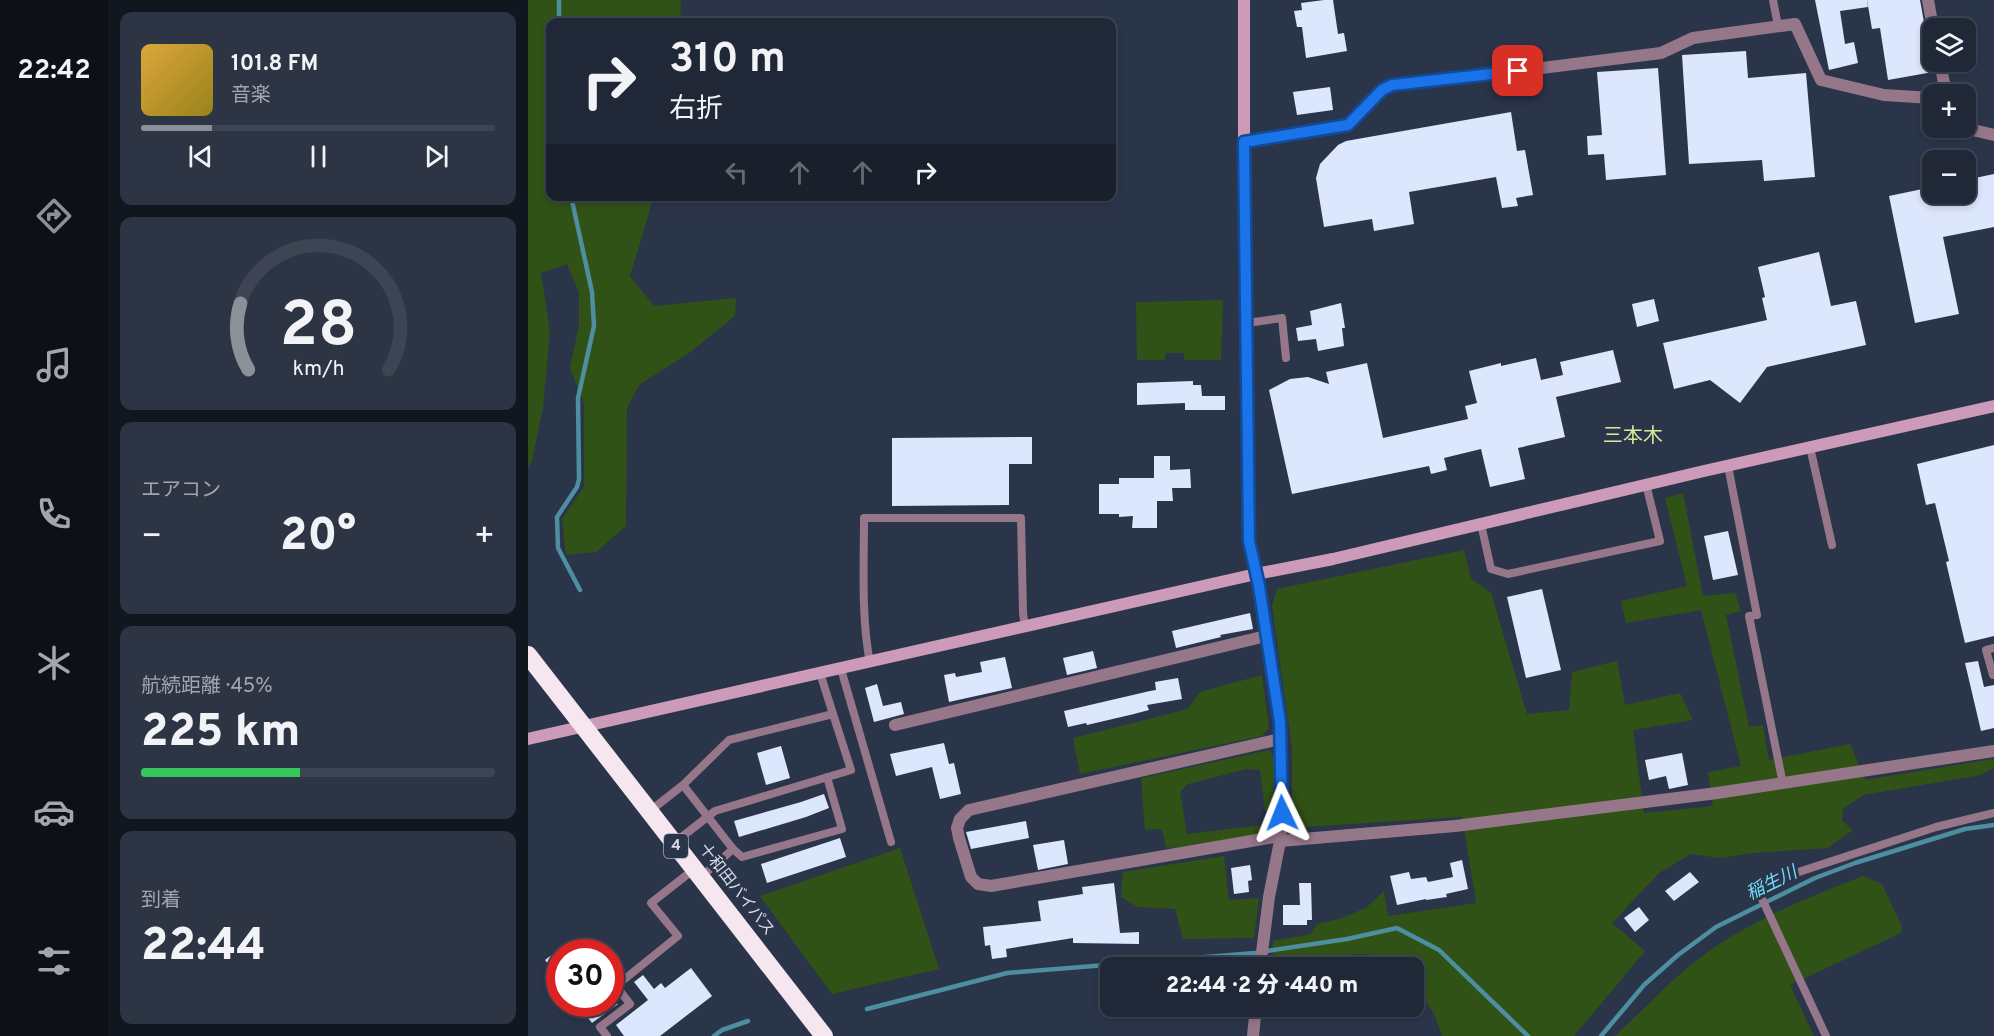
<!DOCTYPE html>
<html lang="ja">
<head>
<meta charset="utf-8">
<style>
	:root { --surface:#202838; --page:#2d3443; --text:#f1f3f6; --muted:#a2a6ae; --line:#3d4453; --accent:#8c9099 }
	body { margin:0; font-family:Overpass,"Noto Sans JP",sans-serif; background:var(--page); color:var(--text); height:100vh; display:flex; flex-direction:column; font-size:22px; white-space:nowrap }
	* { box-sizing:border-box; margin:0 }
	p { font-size:20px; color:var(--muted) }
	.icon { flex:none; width:33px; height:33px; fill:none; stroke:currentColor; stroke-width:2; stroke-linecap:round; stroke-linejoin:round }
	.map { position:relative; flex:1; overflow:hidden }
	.panel { display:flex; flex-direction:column; gap:12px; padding:12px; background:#12161f; width:420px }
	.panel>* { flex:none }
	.top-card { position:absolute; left:18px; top:18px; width:570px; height:183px; border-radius:12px; box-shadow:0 3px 9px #0003,0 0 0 2px var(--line); background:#202838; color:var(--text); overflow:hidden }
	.fabs { position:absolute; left:1394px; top:18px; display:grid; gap:12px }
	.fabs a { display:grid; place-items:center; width:54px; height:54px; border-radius:12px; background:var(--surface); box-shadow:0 3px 9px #0003,0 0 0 2px var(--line); font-size:30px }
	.speed { position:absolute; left:18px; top:939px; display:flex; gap:12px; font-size:30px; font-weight:700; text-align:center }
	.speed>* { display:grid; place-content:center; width:78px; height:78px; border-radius:50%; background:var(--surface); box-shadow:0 3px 9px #0003,0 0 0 2px var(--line); line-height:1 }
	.speed .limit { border:9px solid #d22; background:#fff; color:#111 }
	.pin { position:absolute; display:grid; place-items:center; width:51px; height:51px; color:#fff; margin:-26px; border-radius:12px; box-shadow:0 3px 9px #0006 }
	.me { position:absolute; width:66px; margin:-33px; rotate:358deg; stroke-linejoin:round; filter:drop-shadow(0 0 4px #0008) }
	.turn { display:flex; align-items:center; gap:21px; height:126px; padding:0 24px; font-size:27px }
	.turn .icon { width:78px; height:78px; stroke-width:2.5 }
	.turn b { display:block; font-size:42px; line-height:51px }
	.lanes { display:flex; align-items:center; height:57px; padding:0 24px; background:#0003; justify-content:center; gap:30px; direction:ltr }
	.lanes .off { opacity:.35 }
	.big { font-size:45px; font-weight:800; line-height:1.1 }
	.panel .card { flex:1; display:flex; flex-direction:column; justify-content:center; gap:9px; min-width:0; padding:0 21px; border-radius:12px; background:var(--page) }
	.panel .dial { align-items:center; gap:0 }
	.dial svg { height:156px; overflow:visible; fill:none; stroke:var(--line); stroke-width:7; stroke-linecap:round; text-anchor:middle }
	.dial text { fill:var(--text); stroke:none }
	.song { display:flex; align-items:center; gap:18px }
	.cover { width:72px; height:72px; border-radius:9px; background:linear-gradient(135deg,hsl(40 70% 55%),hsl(50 70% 35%)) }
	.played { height:6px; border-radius:3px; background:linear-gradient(90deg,var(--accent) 20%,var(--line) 20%) }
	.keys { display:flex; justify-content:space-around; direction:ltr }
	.heat { display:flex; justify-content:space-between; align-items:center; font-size:33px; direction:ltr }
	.charge { height:9px; border-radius:4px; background:linear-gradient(90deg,#34c759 45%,var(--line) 0) }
	.trip { position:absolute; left:572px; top:957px; width:324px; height:60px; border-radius:12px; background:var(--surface); box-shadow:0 3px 9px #0003,0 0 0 2px var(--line); font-weight:800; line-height:60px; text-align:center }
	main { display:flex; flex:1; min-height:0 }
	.menu { display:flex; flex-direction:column; width:108px; justify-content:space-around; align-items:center; background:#0d1016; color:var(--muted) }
	.menu .icon { width:42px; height:42px }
	.menu .current { color:var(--accent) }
	.menu b { font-size:27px; color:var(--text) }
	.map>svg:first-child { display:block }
	.green { fill:#305217 }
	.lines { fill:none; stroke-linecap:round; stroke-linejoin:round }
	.stream { stroke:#4d8ea0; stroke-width:4.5 }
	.building { fill:#dce6fc }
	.lane { stroke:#96778a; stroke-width:8 }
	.street { stroke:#96778a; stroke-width:12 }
	.secondary { stroke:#cc9bb9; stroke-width:12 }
	.highway { stroke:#f5e6ef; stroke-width:18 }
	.route-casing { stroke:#114b97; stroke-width:15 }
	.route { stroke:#1a73e8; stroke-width:10 }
	.labels { text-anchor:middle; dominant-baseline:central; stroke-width:6; stroke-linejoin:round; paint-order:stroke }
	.shield { fill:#2b354a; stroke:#a3aaba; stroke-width:1.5 }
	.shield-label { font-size:15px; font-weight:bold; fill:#d6dcea }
	.street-label { font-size:16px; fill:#d6dcea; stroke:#2b354a }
	.water-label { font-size:18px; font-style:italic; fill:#71def9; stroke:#2b354a }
	.quarter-label { font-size:20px; fill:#d9e79a; stroke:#2b354a }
</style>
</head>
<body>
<main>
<nav class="menu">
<b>22:42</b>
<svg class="icon current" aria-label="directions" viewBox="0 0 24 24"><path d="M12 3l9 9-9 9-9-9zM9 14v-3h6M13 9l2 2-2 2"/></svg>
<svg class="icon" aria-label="music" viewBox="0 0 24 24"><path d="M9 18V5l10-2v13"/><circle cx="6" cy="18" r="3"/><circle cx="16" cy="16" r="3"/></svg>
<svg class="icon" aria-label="phone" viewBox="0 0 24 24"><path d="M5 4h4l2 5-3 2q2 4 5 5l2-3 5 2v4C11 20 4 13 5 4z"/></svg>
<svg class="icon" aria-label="climate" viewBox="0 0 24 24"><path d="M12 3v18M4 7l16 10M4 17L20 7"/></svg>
<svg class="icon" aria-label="car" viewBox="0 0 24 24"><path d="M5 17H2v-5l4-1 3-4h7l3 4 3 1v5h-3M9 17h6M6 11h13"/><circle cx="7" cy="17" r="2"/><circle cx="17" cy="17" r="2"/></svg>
<svg class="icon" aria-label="filters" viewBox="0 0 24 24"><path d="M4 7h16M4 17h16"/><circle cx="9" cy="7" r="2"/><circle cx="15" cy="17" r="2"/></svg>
</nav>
<section class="panel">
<div class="card">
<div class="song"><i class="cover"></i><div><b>101.8 FM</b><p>音楽</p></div></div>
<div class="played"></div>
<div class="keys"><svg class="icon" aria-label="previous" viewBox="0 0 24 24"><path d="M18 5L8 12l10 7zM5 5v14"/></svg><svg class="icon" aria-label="pause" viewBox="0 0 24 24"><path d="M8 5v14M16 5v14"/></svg><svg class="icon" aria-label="next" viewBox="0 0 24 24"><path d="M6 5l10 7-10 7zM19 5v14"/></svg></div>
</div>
<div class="card dial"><svg viewBox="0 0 100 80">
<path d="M14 69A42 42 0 1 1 86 69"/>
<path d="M14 69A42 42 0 0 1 10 35" stroke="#8c9099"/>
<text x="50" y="56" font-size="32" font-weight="700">28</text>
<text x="50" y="72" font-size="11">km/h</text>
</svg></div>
<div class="card"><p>エアコン</p>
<div class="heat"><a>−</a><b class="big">20°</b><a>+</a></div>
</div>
<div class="card"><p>航続距離 · 45%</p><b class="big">225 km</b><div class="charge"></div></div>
<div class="card"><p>到着</p><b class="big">22:44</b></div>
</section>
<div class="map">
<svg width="1466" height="1036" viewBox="0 0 1466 1036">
	<rect width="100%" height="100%" fill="#2b354a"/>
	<!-- green -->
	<g class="green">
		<polygon points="0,0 153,0 152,22 22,22 22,196 131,197 124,203 102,276 126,306 208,298 207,316 164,351 111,385 99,408 98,526 68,552 38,555 34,519 56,487 56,404 42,368 51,325 51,293 39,264 13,273 22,332 15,407 4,461 0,468"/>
		<polygon points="695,300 693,360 656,360 656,353 637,353 637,360 609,360 608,302"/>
		<polygon points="1155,493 1175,596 1207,593 1213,611 1198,615 1221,727 1235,725 1241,760 1322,744 1337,780 1464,759 1466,761 1466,768 1453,775 1335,795 1315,809 1314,821 1325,830 1300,848 1225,853 1192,858 1163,854 1131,873 1084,923 1117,951 1046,1036 914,1036 907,1016 885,980 885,968 868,967 849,955 828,954 745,965 745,941 783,934 789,924 811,919 838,908 856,891 860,916 948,903 934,817 775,827 764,814 764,748 744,606 749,589 936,550 943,579 963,593 999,714 1041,710 1044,672 1089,661 1097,705 1152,693 1165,720 1105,730 1116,813 1185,806 1180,772 1213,766 1173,610 1098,623 1093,601 1159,586 1137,498"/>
		<polygon points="734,675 741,728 734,736 552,774 545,738 660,709 672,692"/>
		<polygon points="742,750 747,759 745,812 737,811 732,770 718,769 660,784 652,792 659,834 736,825 738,835 646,848 638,847 634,829 617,830 613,778"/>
		<polygon points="372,848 411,969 304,994 232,896"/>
		<polygon points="696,856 701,900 731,898 726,938 655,939 647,909 610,907 593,897 595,872"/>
		<path d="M1335 876 1354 884 1374 926 1373 933 1262 985 1286 1036H1087C1111 1014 1133 990 1157 970 1208 926 1273 900 1335 876Z"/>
	</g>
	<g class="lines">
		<!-- stream -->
		<g class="stream">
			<polyline points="31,0 31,22"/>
			<polyline points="43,196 64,292 66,326 50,398 51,479 49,487 29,517 30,548 52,590"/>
			<polyline points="739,951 819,939 869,928 911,950 1000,1036"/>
			<polyline points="339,1009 479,973 727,953"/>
			<polyline points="186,1036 194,1030 220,1021"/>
			<polyline points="1073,1036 1116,985 1150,955 1188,927 1287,878 1327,863 1437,829 1466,825"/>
		</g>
	</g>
	<!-- building -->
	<g class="building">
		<polygon points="796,0 805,0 810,34 816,33 819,51 778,58 774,27 769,27 766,11 774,10 773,3"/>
		<polygon points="1287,0 1339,0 1340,7 1312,11 1317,44 1326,42 1330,63 1301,70"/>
		<polygon points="1339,0 1392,0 1405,72 1360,80 1352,28 1344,29"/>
		<polygon points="1218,51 1220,78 1278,73 1287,177 1236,181 1234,160 1161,164 1154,55"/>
		<polygon points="1130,68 1138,175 1078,180 1076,154 1060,155 1059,136 1074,135 1069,72"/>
		<polygon points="802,87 805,110 769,115 765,92"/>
		<polygon points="983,112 989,151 997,150 1005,195 988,198 990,206 974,208 968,177 881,192 886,224 846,231 844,219 796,227 788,178 792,164 810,145 818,141"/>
		<polygon points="1466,174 1466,227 1415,237 1431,314 1387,323 1361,196 1404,187 1404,194 1437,194 1437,180"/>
		<polygon points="1291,252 1303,306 1328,301 1338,345 1239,367 1212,403 1182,380 1146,389 1135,343 1239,320 1234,298 1237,297 1230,267"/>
		<polygon points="1126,299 1131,321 1109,327 1104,304"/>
		<polygon points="813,303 817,328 814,328 816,346 790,351 788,339 770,341 768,328 784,325 782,311"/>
		<polygon points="1085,350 1093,382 1028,397 1037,437 990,448 997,479 962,487 953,449 916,458 919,470 903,474 901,466 764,494 741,390 762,379 780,377 801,384 798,372 839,363 855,438 940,419 937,406 949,403 941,371 973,363 973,366 1008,358 1013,380 1035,375 1032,362"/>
		<polygon points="665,381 665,385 673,385 674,396 697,396 697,410 657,410 657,403 609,405 609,383"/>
		<polygon points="504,437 504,464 481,464 481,505 364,506 364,438"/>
		<polygon points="1466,445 1466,636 1437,643 1418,562 1421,561 1407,503 1398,505 1389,464"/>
		<polygon points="626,456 642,456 642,470 662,469 663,488 644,488 645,501 629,501 629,528 604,528 605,516 591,517 591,514 571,514 571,484 591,484 591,478 626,478"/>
		<polygon points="1200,531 1210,575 1185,580 1176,536"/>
		<polygon points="1014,589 1033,670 998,678 979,597"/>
		<polygon points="722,613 725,629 692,635 693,637 648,648 644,631"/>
		<polygon points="565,651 569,668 539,675 535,658"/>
		<polygon points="477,657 484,688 421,702 416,675 427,673 428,677 454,672 452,662"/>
		<polygon points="1450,661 1456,687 1466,685 1466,728 1453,731 1437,663"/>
		<polygon points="650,678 654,699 619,705 621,710 606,714 559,725 558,723 540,727 536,711 622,691 628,690 627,682"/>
		<polygon points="349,684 355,706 373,702 376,714 346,722 337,688"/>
		<polygon points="416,743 421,764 426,763 433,794 412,799 404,767 368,776 362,754"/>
		<polygon points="253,746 262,778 238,785 229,753"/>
		<polygon points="1154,753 1160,785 1141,789 1138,776 1121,780 1117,760"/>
		<polygon points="296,794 301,808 278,817 211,837 206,821 273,802"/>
		<polygon points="498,821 501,838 443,849 438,832"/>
		<polygon points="312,838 318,857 239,883 233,864"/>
		<polygon points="536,840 540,864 510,870 505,845"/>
		<polygon points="934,860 940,889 918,894 919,897 898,900 898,899 869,905 862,876 881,872 883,879 898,877 900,882 925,877 922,863"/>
		<polygon points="722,865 724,880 720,881 721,892 706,894 703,868"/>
		<polygon points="1162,872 1171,882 1146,901 1137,891"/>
		<polygon points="586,883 592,933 611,932 611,944 545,943 545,938 478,949 479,957 464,959 462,945 457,946 455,927 513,921 510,901 555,894 554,887"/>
		<polygon points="771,883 783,883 784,920 779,920 779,925 755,925 755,905 772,905"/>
		<polygon points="1111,907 1121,920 1107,932 1096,918"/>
		<polygon points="32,949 32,980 17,960"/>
		<polygon points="163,968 184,996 132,1036 96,1036 88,1025 120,1000 106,982 115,975 126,989 133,983 137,988"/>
		<polygon points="49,1004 90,1004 64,1023"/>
	</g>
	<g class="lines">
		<!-- lane -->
		<g class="lane">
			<polyline points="1245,0 1250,26"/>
			<polyline points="719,323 754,318 758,358"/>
			<polyline points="1282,447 1304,545"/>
			<polyline points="1200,466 1229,615 1221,616 1255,784"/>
			<polyline points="953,524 963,569 980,574 1132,541 1118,484"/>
			<path d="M342 663C333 617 336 565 336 518H493L495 613 497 627"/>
			<polyline points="313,669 363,842"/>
			<polyline points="1465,675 1458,650 1466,648"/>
			<polyline points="155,785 201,740 305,714 292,673"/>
			<polyline points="122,811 155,785 205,849 173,877"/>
			<polyline points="146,843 187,811 323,770 305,714"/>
			<polyline points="205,849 214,857 314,829 299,777"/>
			<polyline points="79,1036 72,1027 102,1004 88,986 150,936 123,903 165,870"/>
			<polyline points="1298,1036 1228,886 1408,827 1466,813"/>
		</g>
		<!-- street -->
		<g class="street">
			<polyline points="1400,0 1405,28"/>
			<polyline points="1412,62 1418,94"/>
			<polyline points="1436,128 1466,135"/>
			<polyline points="716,143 820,125 854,90 864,85 950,76 1133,53 1165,38 1267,24 1293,80 1356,95 1404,98"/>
			<polyline points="728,574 752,722 755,813 752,841 741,897 732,968"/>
			<polyline points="367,725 738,636"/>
			<polyline points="752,739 441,810 432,819 429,828 431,838 443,877 450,884 463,886 752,836"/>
			<polyline points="752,841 927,826 1189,793 1466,751"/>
			<polyline points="725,1036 728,1006"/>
		</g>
		<!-- secondary -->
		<g class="secondary">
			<polyline points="716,0 716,143 721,541 728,574"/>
			<polyline points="0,739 728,574 805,559 1176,471 1466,406"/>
		</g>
		<!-- highway -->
		<polyline class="highway" points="0,655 296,1036"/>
	</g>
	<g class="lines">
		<defs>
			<polyline id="route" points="754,813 752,722 731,586 721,541 716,142 820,125 854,90 864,85 990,71"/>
		</defs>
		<!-- route casing -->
		<use href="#route" class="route-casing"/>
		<!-- route -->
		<use href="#route" class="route"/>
	</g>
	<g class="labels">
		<!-- shield labels -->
		<rect class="shield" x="136" y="834" width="24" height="24" rx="4.5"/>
		<g class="shield-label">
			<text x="148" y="846">4</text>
		</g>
		<!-- street labels -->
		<g class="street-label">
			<text transform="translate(208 890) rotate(52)">十和田バイパス</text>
		</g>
		<!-- water labels -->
		<g class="water-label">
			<text transform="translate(1244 884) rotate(-26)">稲生川</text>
		</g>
		<!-- quarter labels -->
		<g class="quarter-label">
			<text x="1105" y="437">三本木</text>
		</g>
	</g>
</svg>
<div class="fabs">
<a><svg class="icon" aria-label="layers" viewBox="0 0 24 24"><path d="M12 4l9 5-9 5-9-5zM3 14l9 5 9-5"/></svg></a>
<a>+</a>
<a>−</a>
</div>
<div class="speed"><div class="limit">30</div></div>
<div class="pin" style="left:990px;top:71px;background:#d93025"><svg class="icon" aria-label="arrive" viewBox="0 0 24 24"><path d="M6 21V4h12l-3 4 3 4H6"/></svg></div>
<svg class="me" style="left:754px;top:813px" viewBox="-20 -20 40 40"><path d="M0-17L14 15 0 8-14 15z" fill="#1a73e8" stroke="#fff" stroke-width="4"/></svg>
<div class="trip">22:44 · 2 分 · 440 m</div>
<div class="top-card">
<div class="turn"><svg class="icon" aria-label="right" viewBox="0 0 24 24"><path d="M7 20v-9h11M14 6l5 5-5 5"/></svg><div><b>310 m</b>右折</div></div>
<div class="lanes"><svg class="icon off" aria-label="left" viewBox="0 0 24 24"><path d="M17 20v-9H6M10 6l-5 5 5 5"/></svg><svg class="icon off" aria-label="ahead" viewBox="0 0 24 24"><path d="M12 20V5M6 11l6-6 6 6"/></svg><svg class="icon off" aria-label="ahead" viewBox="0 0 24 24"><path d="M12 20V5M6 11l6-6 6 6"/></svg><svg class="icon" aria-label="right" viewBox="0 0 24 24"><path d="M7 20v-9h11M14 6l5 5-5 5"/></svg></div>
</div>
</div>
</main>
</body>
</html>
